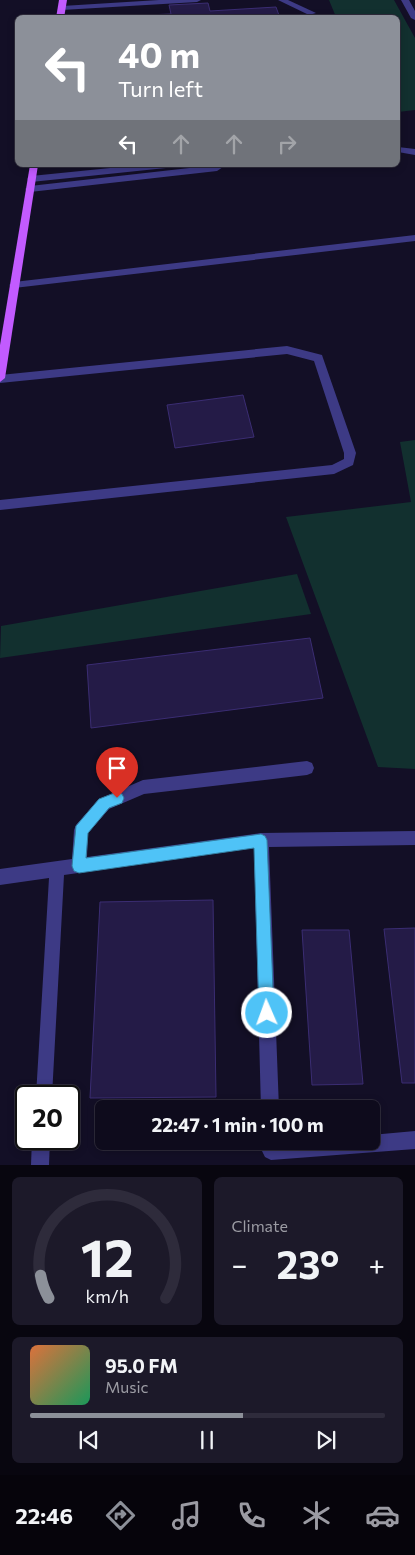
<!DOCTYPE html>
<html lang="en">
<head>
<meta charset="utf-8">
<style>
	:root { --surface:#0e0b1c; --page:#1c1929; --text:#f1f3f6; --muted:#9b9ba3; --line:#2e2b3b; --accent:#8c9099 }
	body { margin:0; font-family:Commissioner,sans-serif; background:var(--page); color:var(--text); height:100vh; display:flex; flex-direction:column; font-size:19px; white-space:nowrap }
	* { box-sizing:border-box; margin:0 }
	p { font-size:16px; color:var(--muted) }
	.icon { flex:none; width:28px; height:28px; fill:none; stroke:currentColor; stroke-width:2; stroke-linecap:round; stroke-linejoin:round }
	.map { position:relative; height:1165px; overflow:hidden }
	.side { display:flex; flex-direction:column; gap:12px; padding:12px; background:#08060f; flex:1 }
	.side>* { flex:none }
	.banner { position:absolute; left:15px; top:15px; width:385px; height:152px; border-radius:8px; box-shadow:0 2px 8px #0003,0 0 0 1px var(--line); background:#8c9099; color:#fff; overflow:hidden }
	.speed { position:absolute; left:15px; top:1085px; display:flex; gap:10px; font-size:25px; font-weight:700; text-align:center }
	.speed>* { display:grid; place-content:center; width:65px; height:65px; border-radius:50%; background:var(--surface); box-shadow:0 2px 8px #0003,0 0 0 1px var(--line); line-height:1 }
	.speed .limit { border:2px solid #111; border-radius:8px; background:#fff; color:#111 }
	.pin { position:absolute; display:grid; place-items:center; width:42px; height:42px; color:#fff; margin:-51px -21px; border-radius:50% 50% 50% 0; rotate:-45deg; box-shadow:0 0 5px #0007 }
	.pin .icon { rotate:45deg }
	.me { position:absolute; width:55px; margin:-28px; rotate:358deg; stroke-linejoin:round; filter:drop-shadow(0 0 4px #0008) }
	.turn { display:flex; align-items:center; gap:18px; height:105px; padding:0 20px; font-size:22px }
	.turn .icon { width:65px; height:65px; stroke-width:2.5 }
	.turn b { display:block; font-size:35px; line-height:42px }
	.lanes { display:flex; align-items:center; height:48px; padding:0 20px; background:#0003; justify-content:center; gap:25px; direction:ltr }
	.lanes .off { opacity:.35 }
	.big { font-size:38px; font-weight:700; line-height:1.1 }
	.side .tile { flex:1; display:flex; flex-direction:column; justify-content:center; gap:8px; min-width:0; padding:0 18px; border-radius:8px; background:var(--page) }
	.side .dial { align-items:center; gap:0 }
	.dial svg { height:130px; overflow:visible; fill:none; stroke:var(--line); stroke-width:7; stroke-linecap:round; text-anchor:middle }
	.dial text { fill:var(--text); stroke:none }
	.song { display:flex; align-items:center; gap:15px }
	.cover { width:60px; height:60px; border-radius:8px; background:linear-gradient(135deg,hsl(20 70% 55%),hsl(150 70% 35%)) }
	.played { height:5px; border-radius:2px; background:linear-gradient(90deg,var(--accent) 60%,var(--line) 60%) }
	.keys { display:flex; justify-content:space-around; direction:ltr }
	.heat { display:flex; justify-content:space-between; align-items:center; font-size:28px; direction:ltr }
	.side .tiles { flex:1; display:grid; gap:12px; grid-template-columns:1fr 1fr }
	.tile:last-child { grid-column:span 2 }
	.trip { position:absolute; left:95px; top:1100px; width:285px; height:50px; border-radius:8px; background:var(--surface); box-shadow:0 2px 8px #0003,0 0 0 1px var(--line); font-weight:700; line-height:50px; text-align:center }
	.tabs { display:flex; height:80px; justify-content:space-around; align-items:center; background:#06040b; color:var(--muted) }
	.tabs .icon { width:35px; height:35px }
	.tabs .active { color:var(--accent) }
	.tabs b { font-size:22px; color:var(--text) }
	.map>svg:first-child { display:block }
	.green { fill:#12302f }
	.building { fill:#241b47; stroke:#3b2d73 }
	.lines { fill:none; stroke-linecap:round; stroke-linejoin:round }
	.minor { fill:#3d3a85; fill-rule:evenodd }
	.major { fill:#c25bff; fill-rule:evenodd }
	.route { fill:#4fc3f7; stroke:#337fa1 }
</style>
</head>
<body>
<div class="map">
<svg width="415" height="1165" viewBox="0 0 415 1165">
	<rect width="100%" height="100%" fill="#130f26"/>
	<!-- green -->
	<g class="green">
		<polygon points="329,0 394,0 415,38 415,110 398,112 398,18 336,17"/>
		<polygon points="415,440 415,769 378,767 286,517 411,502 400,442"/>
		<polygon points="297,574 311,614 0,658 1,626"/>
	</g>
	<!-- building -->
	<g class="building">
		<polygon points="208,3 210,11 276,7 280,18 147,18 146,15 171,14 169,5"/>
		<polygon points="243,395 254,437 175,448 167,405"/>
		<polygon points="310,638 323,698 91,728 87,665"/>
		<polygon points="213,900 216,1097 90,1098 100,902"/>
		<polygon points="415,928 415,1083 402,1083 384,929"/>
		<polygon points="302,930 349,930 363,1084 312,1085"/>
	</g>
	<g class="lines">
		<!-- minor -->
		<g class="minor">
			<polygon points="159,0 201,0 197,2 62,10 58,8 62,6"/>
			<polygon points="278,0 288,0 316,13 309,15"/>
			<polygon points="401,0 409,0 415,11 415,20 411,18"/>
			<polygon points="398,147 415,149 415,155 398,152"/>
			<polygon points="140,165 170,165 166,168 31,182 27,179 31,176"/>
			<polygon points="216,165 226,165 217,171 30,192 25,189 30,186"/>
			<polygon points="415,235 415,241 14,288 9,285 14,282"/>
			<polygon points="287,346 322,355 323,358 356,453 353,465 334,474 0,510 0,500 332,465 344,459 344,453 314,361 287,354 0,383 0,375"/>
			<polygon points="307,761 312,763 314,768 312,773 307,775 144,794 109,809 88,833 87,857 261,833 415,831 415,845 269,847 279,1109 261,1109 254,848 64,875 52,1096 36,1096 49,878 0,885 0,869 72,859 74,830 76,825 99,799 143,780"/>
			<polygon points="415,1131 415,1149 271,1160 265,1157 262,1151 262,1141 371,1141 371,1135"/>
			<polygon points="32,1139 50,1139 49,1165 31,1165"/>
		</g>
		<!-- major -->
		<g class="major">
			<polygon points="59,0 67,0 64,18 56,18"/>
			<polygon points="30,165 38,165 5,378 0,382 0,345"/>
		</g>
	</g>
	<!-- route -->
	<polygon class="route" points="117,792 122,794 124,798 122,803 109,808 88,833 86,858 261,834 265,836 267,840 274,1013 272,1018 267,1020 261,1018 259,1013 254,848 79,873 74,871 72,866 76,826 99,799"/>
</svg>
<div class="speed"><div class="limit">20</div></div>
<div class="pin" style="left:117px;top:798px;background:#d93025"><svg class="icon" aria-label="arrive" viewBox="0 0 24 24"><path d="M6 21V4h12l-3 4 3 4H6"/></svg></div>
<svg class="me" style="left:267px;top:1013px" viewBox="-20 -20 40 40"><circle r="17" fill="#4fc3f7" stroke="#fff" stroke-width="3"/><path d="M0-11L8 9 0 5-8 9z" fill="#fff"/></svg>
<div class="trip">22:47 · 1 min · 100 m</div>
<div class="banner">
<div class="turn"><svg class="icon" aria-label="left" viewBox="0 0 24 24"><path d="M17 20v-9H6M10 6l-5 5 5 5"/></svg><div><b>40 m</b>Turn left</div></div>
<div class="lanes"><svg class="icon" aria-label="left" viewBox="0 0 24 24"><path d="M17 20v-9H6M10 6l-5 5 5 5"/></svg><svg class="icon off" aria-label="ahead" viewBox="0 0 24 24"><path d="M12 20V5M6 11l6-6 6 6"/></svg><svg class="icon off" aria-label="ahead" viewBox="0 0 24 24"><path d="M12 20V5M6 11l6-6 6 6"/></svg><svg class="icon off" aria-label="right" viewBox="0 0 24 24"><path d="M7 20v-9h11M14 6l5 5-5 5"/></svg></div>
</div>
</div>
<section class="side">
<div class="tiles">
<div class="tile dial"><svg viewBox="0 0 100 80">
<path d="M14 69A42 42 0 1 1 86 69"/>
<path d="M14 69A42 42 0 0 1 9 55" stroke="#8c9099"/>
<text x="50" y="56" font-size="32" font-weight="700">12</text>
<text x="50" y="72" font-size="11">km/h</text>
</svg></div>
<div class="tile"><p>Climate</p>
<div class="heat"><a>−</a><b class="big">23°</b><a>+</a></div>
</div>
<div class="tile">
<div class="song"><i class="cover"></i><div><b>95.0 FM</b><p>Music</p></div></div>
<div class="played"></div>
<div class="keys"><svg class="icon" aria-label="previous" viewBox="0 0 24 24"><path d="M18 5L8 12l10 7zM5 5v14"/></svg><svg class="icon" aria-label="pause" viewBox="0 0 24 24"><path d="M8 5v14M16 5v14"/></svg><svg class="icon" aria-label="next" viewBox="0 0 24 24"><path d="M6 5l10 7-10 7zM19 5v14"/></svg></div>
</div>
</div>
</section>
<nav class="tabs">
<b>22:46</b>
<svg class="icon active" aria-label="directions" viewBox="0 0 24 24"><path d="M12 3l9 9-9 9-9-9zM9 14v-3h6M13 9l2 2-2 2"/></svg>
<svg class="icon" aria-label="music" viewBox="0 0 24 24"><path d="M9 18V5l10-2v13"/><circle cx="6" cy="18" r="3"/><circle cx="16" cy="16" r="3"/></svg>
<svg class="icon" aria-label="phone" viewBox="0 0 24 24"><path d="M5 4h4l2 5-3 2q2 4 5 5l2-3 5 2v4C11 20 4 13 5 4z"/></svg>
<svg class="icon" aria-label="climate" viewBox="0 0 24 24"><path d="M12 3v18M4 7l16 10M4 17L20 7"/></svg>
<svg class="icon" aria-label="car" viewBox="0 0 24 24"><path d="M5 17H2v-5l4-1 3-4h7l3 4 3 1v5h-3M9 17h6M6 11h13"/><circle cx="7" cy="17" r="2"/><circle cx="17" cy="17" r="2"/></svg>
</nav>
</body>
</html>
